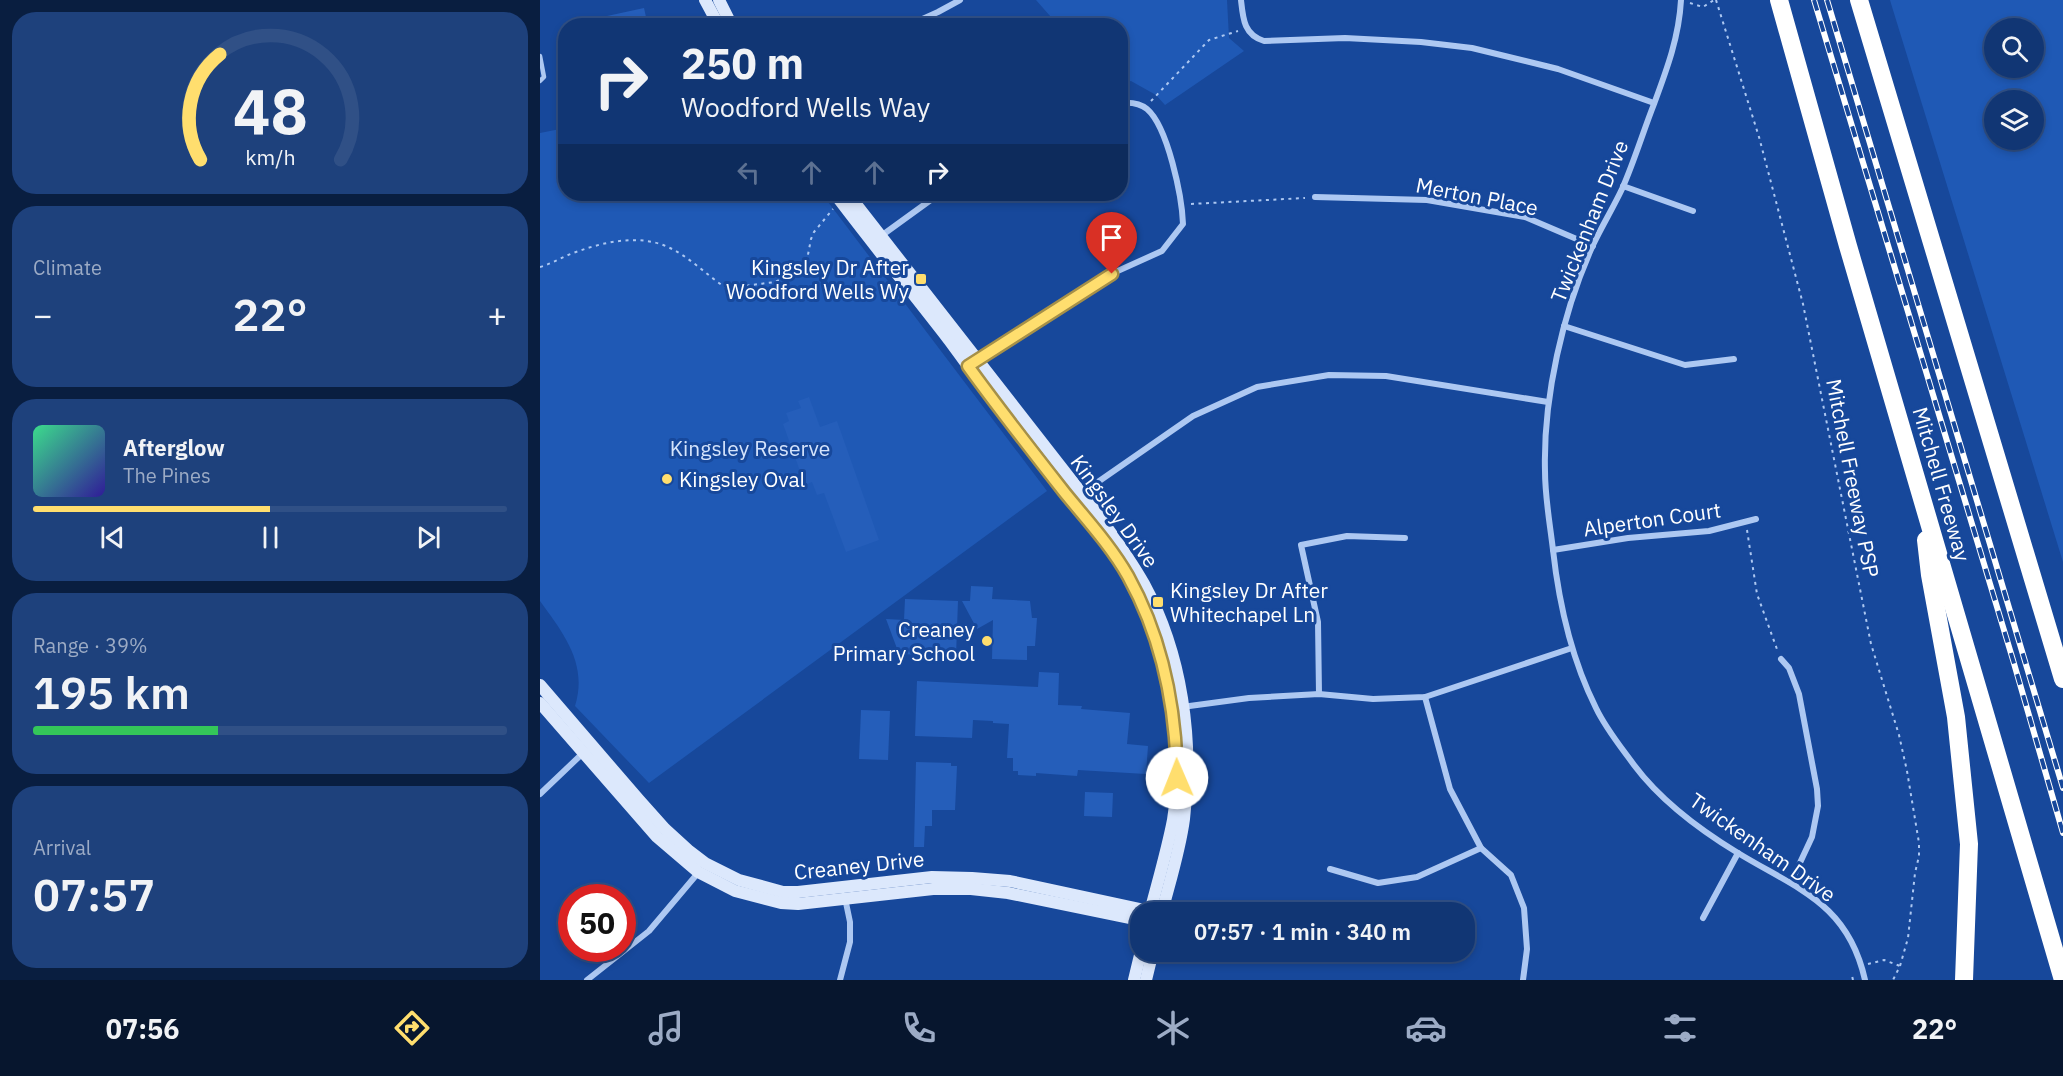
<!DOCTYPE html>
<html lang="en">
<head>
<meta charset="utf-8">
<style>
	:root { --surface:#113674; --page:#1e417c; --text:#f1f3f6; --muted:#9cabc5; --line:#305086; --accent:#ffde6e }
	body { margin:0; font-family:"IBM Plex Sans",sans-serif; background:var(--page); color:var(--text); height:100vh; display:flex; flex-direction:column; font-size:22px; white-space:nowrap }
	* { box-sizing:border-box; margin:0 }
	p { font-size:20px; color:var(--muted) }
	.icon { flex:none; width:33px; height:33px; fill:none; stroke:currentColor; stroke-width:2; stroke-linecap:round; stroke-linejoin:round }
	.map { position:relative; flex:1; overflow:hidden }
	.drawer { display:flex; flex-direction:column; gap:12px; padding:12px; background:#091e40; width:540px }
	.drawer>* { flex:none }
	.banner { position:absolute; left:18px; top:18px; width:570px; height:183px; border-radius:24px; box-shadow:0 3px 9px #0003,0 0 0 2px var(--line); background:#113674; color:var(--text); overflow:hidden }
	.controls { position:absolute; left:1444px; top:18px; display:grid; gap:12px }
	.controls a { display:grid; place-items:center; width:60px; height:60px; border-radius:50%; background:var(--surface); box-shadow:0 3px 9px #0003,0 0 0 2px var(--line); font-size:30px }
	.speed { position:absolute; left:18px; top:884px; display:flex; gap:12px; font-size:30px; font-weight:700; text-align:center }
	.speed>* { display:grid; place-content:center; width:78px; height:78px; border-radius:50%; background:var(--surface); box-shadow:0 3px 9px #0003,0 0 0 2px var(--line); line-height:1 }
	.speed .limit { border:9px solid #d22; background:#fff; color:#111 }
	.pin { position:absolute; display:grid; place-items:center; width:51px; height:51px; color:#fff; margin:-62px -26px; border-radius:50% 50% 50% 0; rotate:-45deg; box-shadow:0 0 6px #0007 }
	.pin .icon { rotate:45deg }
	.me { position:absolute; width:66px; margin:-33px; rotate:359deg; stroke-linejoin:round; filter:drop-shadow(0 0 4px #0008) }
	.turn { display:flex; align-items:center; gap:21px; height:126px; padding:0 24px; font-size:27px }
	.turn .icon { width:78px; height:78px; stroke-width:2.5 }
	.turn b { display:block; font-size:42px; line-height:51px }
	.lanes { display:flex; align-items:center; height:57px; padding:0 24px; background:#0003; justify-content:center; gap:30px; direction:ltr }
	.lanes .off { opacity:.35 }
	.big { font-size:45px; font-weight:600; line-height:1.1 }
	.drawer .card { flex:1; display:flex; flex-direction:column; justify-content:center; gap:9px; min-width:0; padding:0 21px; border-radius:24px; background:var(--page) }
	.drawer .dial { align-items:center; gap:0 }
	.dial svg { height:156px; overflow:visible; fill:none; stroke:var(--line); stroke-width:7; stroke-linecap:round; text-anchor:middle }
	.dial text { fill:var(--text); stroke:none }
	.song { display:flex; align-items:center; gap:18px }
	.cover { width:72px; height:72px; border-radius:9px; background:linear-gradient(135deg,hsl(150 70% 55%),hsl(250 70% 35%)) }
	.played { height:6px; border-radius:3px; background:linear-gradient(90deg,var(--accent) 50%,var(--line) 50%) }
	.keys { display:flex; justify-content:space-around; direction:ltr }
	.heat { display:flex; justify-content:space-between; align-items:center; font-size:33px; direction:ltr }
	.charge { height:9px; border-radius:4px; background:linear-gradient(90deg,#34c759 39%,var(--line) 0) }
	.trip { position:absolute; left:590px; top:902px; width:345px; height:60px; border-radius:24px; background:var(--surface); box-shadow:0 3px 9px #0003,0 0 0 2px var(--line); font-weight:600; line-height:60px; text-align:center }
	.tab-bar { display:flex; height:96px; justify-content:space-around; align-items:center; background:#07162e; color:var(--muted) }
	.tab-bar .icon { width:42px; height:42px }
	.tab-bar .current { color:var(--accent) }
	.tab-bar b { font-size:27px; color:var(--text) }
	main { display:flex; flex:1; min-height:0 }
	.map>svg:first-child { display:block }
	.green { fill:#1f59b5; fill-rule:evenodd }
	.building { fill:#255eba }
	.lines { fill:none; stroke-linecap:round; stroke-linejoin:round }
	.path { stroke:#adc8f2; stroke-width:2; stroke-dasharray:3 4.5; stroke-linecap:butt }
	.lane { stroke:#adc8f2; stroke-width:4.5 }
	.street { stroke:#adc8f2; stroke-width:6 }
	.secondary { stroke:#dce8fc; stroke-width:12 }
	.highway { stroke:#fff; stroke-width:18 }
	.rail-casing { stroke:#fff; stroke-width:6 }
	.rail { stroke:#17489b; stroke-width:4; stroke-dasharray:11; stroke-linecap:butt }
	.route-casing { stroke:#a69048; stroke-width:15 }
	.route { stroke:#ffde6e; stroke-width:10 }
	.poi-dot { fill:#ffde6e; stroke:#17489b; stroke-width:2 }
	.labels { text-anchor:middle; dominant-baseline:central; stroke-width:6; stroke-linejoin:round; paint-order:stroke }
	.street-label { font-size:21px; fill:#fff; stroke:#17489b }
	.poi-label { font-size:21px; fill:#fff; stroke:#17489b; text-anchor:end }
	.park-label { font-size:21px; fill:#d5e4fc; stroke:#17489b }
</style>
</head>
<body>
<main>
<section class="drawer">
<div class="card dial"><svg viewBox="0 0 100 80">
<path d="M14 69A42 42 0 1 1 86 69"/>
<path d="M14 69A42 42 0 0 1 24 15" stroke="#ffde6e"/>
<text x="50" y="56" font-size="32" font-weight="700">48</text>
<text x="50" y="72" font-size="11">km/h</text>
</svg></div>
<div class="card"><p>Climate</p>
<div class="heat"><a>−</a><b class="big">22°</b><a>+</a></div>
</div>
<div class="card">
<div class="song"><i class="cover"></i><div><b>Afterglow</b><p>The Pines</p></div></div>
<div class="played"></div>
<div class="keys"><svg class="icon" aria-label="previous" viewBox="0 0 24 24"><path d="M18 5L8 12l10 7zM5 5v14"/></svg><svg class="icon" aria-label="pause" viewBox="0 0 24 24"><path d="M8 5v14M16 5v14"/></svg><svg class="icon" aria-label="next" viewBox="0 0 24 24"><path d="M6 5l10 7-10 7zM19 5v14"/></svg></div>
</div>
<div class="card"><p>Range · 39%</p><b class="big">195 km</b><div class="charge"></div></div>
<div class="card"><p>Arrival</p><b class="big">07:57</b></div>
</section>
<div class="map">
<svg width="1523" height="980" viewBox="0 0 1523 980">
	<rect width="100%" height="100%" fill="#17489b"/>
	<!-- green -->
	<g class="green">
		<polygon points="496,0 687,0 689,38 704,51 625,105 616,95 591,81 581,84 580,26 518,25"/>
		<path d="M1350 0H1523V562L1353 10ZM1494 28V68H1455V28ZM1455 100H1494V140H1455Z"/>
		<path d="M25 128 26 194H282L507 491 109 783 35 706C48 664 24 634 0 601V133Z"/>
	</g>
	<!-- building -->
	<g class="building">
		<polygon points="104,8 108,26 44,26 44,21"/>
		<polygon points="269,397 280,427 297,421 339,540 306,552 284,493 277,495 272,482 265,485 243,424 249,421 246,413 261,408 258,401"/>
		<polygon points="431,586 453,587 452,599 490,601 492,618 497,618 495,646 487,646 487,660 452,659 453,620 437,629 422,601 430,601"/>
		<polygon points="365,599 418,601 416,656 359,654 346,619 364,620"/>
		<polygon points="499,672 519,673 518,705 542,706 541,709 590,713 587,744 608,746 606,774 538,770 537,776 496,773 496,776 478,775 478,771 473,771 473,758 467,758 469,724 453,723 453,721 433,720 432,738 375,736 377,681 498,687"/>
		<polygon points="321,710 350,711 348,760 319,759"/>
		<polygon points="376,762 411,763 411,766 417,766 415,810 392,810 392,826 385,826 384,847 374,847"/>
		<polygon points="545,792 573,793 572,817 544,816"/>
	</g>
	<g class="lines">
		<!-- path -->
		<g class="path">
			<polyline points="1176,0 1219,137 1263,304 1331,644 1359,735 1367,771 1379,843 1379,856 1375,873 1368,938 1360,966 1353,980"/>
			<polyline points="1150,3 1163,7 1174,0"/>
			<polyline points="611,101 669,40 698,31"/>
			<polyline points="651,204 765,198"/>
			<path d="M0 267C14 263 25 255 39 251 67 241 102 234 130 248 149 257 166 274 183 286L188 288 235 282 261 270 266 265 271 239 274 232 293 209"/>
			<polyline points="1207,530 1217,594 1238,652"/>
			<polyline points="1328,964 1344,960 1360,966"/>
			<polyline points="1313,980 1312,976 1314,974"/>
		</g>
		<!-- lane -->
		<polyline class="lane" points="0,56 4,77 0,81"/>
		<!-- street -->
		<g class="street">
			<path d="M701 0C703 19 704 35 724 41L805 38 881 42 932 48 1018 69 1114 103"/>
			<path d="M1141 0C1139 37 1127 69 1114 104 1103 132 1094 162 1082 189 1073 208 1062 226 1053 245 1023 311 1003 398 1005 471 1005 498 1010 524 1013 550 1019 604 1032 660 1056 708 1066 729 1081 747 1094 765 1121 801 1160 830 1198 853 1257 889 1308 903 1325 980"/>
			<polyline points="367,26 398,12 420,0"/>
			<polyline points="1083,186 1153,211"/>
			<polyline points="775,197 887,200 985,217 1053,246"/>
			<polyline points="341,236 399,194"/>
			<polyline points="1024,326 1145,365 1194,359"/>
			<path d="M436 361 571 274 622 251 643 224C642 197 628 127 607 109 600 103 590 102 580 103"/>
			<polyline points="542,493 653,416 717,387 789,375 846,376 1008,402"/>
			<polyline points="1013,550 1088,538 1169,531 1216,519"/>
			<polyline points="1241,659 1249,668 1259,694 1277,789 1278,806 1272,837 1251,882"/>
			<polyline points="779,694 778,622 761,545 807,536 865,538"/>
			<polyline points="885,697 910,789 941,848 971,875 984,908 987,949 983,980"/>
			<polyline points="642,707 709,698 779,694 833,699 885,697 1032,648"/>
			<polyline points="0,794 43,753"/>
			<polyline points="790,869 838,883 877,877 941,848"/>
			<polyline points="1163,918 1198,853"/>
			<polyline points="47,980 109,931 158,873"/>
			<polyline points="300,980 310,942 310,922 305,898"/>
		</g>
		<!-- secondary -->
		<g class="secondary">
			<polyline points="165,0 179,26"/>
			<polyline points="179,0 192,26"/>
			<path d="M295 194C332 243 371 291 409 340 434 374 459 409 485 442 519 485 559 527 587 575 629 646 646 738 633 820 627 851 618 881 610 912"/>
			<path d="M308 194 553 508C571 533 589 557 604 584 642 654 654 740 644 819 640 850 630 881 622 912"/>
			<polyline points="0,685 99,800 125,829 148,850 165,863 199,880 243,892 258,892 392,877 432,878 470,881 614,912"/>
			<polyline points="0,703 117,837 158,872 195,891 241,903 258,904 393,889 431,889 468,893 600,920"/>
			<polyline points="594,980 601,951"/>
			<polyline points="606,980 613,951"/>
		</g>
		<!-- highway -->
		<g class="highway">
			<polyline points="1239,0 1308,246 1523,980"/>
			<polyline points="1319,0 1523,679"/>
			<polyline points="1386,540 1390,575 1416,717 1429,844 1424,980"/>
		</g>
		<defs>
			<g id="rail">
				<polyline points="1274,0 1473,660 1523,833"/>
				<polyline points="1287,0 1523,788"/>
			</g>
		</defs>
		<!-- rail casing -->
		<use href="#rail" class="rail-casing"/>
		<!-- rail -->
		<use href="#rail" class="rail"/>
	</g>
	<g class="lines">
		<defs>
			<path id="route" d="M572 274 428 366C459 409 492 451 525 493 547 520 571 546 588 576 623 639 636 707 637 778"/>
		</defs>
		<!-- route casing -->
		<use href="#route" class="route-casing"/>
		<!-- route -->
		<use href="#route" class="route"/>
	</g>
	<!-- markers -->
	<g class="poi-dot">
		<rect x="375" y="273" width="12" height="12" rx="3"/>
		<circle cx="127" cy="479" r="6"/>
		<rect x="612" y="596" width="12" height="12" rx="3"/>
		<circle cx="447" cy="641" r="6"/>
	</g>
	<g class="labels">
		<!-- street labels -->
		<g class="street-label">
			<text transform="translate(937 196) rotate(11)">Merton Place</text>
			<text transform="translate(1049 221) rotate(-68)">Twickenham Drive</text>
			<text transform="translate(1313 478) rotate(79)">Mitchell Freeway PSP</text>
			<text transform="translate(1402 484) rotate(74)">Mitchell Freeway</text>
			<text transform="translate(575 511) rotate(54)">Kingsley Drive</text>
			<text transform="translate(1112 519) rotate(-8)">Alperton Court</text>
			<text transform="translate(1223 847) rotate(35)">Twickenham Drive</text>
			<text transform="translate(319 865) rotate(-6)">Creaney Drive</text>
		</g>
		<!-- poi labels -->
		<g class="poi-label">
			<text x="369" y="267">Kingsley Dr After<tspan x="369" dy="24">Woodford Wells Wy</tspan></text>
			<text x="139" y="479" text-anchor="start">Kingsley Oval</text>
			<text x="630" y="590" text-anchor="start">Kingsley Dr After<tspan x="630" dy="24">Whitechapel Ln</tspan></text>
			<text x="435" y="629">Creaney<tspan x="435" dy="24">Primary School</tspan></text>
		</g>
		<!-- park labels -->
		<g class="park-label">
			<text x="210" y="448">Kingsley Reserve</text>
		</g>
	</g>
</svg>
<div class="controls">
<a><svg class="icon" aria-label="search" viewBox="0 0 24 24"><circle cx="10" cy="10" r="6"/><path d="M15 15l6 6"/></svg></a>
<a><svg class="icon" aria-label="layers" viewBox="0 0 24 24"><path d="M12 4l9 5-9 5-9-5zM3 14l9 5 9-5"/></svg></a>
</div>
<div class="speed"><div class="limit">50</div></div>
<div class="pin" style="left:572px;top:274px;background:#d93025"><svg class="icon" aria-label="arrive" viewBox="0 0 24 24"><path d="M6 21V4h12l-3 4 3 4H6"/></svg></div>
<svg class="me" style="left:637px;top:778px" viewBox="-20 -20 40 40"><circle r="19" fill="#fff"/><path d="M0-13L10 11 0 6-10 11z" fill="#ffde6e"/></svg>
<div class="trip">07:57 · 1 min · 340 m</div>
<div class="banner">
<div class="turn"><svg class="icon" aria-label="right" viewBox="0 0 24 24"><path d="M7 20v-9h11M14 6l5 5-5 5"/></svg><div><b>250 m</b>Woodford Wells Way</div></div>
<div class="lanes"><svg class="icon off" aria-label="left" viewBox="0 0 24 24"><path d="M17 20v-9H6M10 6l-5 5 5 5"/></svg><svg class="icon off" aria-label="ahead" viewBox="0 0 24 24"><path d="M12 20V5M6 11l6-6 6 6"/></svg><svg class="icon off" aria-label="ahead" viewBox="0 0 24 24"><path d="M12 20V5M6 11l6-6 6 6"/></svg><svg class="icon" aria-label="right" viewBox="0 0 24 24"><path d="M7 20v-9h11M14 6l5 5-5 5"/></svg></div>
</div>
</div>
</main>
<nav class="tab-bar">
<b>07:56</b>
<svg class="icon current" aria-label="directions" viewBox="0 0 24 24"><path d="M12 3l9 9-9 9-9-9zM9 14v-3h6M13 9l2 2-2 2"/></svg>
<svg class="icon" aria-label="music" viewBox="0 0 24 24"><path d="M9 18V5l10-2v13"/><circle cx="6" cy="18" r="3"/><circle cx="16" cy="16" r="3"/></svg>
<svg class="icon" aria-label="phone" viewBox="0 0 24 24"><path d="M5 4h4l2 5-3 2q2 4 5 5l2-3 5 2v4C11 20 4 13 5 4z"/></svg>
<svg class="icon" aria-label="climate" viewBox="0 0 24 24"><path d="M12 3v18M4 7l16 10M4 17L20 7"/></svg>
<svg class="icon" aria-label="car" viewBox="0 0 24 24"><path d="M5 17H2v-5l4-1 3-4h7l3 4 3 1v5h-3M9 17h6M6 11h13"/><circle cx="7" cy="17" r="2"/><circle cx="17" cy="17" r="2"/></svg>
<svg class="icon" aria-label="filters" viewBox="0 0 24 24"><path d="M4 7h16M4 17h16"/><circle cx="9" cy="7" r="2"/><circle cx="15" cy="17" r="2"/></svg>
<b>22°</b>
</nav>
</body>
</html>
